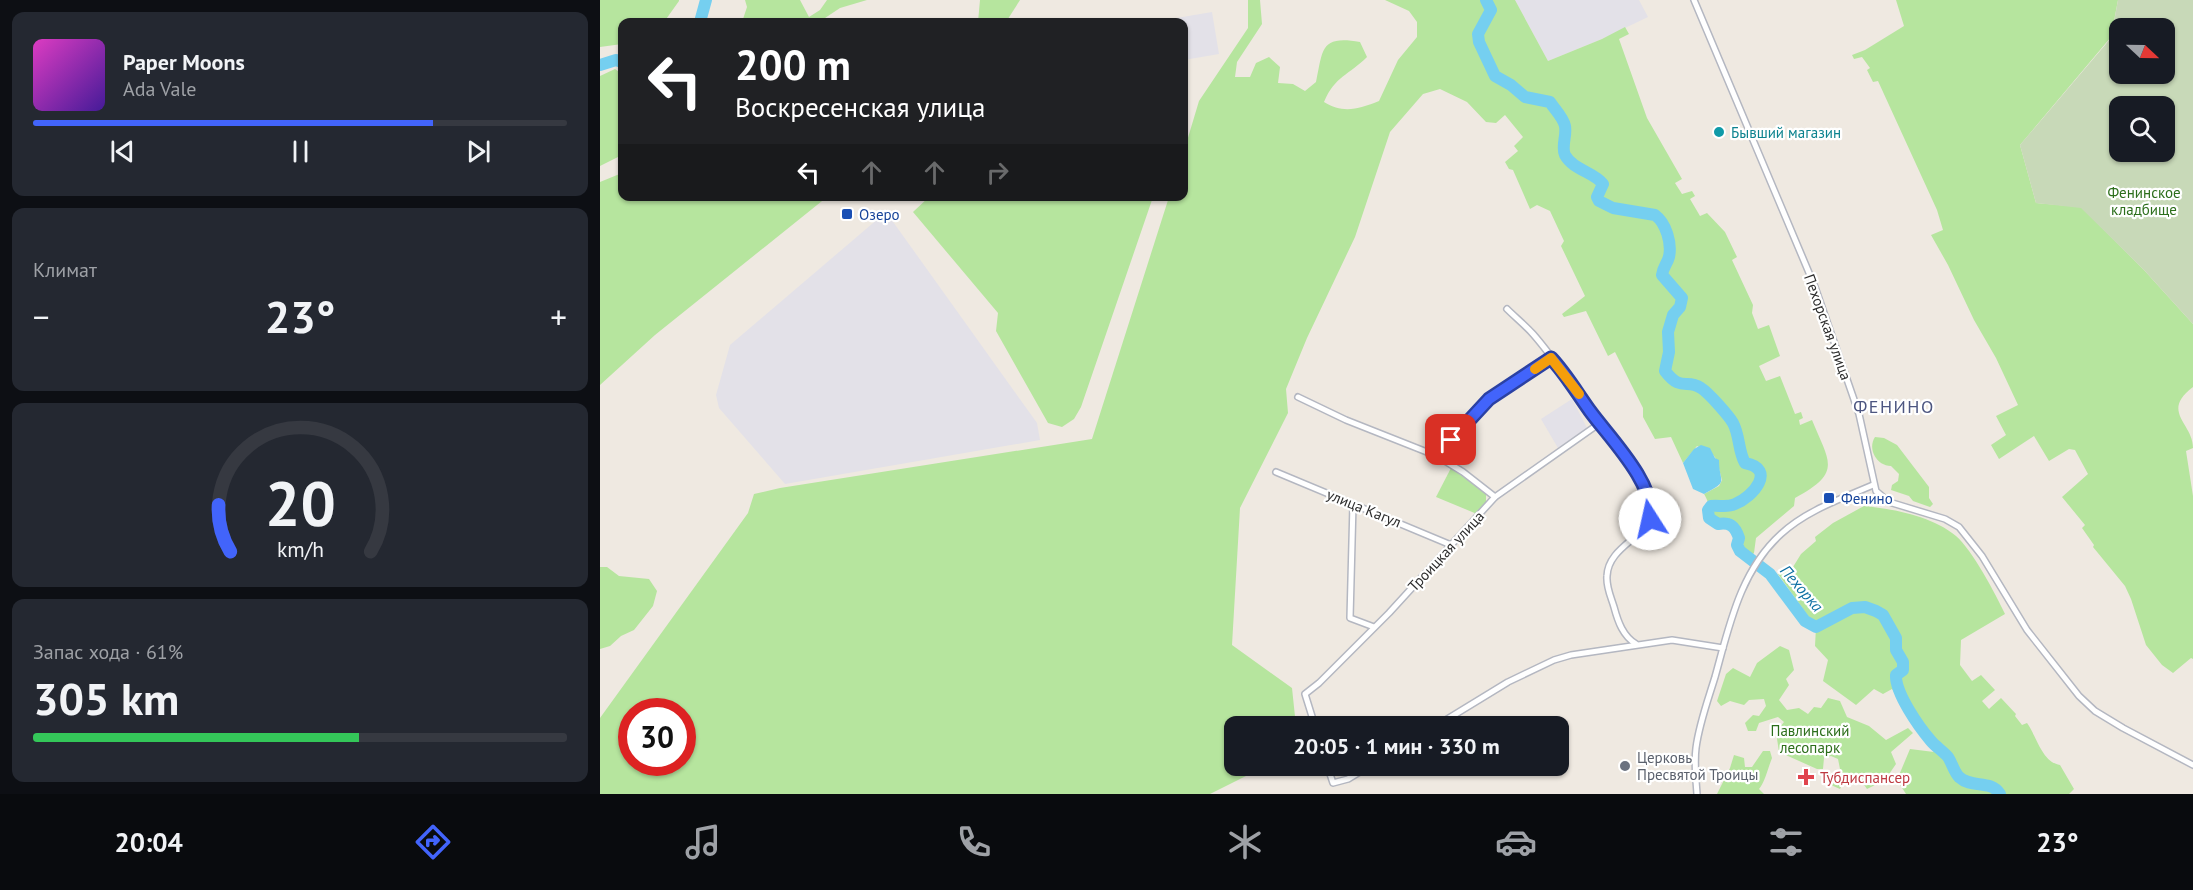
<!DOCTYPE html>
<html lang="ru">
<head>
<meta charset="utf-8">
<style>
	:root { --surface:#171b24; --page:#242831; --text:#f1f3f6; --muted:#9ea1a6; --line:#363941; --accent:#4264fb }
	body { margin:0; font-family:"PT Sans",sans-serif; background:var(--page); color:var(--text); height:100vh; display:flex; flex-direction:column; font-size:22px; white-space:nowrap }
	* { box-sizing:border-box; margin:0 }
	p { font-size:20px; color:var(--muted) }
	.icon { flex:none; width:33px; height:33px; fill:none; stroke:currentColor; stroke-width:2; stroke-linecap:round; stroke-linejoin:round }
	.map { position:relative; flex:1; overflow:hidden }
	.side { display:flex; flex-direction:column; gap:12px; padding:12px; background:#0d0f14; width:600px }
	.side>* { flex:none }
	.banner { position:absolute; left:18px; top:18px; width:570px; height:183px; border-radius:12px; box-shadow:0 2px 4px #0004; background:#202124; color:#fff; overflow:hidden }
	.needle { width:39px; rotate:112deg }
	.controls { position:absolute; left:1509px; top:18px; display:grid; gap:12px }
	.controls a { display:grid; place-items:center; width:66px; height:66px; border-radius:12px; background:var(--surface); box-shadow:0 2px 4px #0004; font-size:30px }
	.speed { position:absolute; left:18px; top:698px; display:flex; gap:12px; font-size:30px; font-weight:700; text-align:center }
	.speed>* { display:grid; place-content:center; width:78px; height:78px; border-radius:50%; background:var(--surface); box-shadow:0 2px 4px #0004; line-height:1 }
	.speed .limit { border:9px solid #d22; background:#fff; color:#111 }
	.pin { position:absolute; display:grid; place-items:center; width:51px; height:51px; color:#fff; margin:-26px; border-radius:12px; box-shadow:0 3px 9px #0006 }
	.me { position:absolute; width:66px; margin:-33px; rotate:350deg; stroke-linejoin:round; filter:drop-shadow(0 0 4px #0008) }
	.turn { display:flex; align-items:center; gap:21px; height:126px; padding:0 18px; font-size:27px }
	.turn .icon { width:78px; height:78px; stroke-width:2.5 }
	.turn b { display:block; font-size:42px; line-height:51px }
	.lanes { display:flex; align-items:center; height:57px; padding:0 18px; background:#0003; justify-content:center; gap:30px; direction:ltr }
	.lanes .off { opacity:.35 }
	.big { font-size:45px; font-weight:800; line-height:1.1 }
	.side .card { flex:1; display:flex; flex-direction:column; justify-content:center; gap:9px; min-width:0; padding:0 21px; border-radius:12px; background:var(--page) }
	.side .dial { align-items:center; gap:0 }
	.dial svg { height:156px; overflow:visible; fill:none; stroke:var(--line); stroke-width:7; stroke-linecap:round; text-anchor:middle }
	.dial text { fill:var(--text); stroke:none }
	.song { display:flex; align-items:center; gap:18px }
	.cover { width:72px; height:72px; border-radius:9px; background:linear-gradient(135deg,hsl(310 70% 55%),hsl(260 70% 35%)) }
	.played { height:6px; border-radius:3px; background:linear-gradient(90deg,var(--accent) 75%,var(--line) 75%) }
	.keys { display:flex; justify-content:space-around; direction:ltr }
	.heat { display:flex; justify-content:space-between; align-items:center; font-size:33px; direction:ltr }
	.charge { height:9px; border-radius:4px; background:linear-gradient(90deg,#34c759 61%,var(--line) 0) }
	.trip { position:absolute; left:624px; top:716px; width:345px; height:60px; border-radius:12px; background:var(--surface); box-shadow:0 2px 4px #0004; font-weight:800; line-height:60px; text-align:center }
	.dock { display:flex; height:96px; justify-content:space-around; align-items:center; background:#090b0e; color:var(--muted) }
	.dock .icon { width:42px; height:42px }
	.dock .current { color:var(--accent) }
	.dock b { font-size:27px; color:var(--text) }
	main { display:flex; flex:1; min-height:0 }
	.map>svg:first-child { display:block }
	.industrial { fill:#e3e1e8 }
	.green { fill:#b6e59e; fill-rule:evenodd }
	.cemetery { fill:#c8d9b8; fill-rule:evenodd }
	.water { fill:#75cff0 }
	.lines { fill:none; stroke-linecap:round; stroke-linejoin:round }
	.river { stroke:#75cff0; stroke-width:12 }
	.street-casing { stroke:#b4b7c1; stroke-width:8 }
	.street { stroke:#fff; stroke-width:5 }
	.route-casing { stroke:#2b41a3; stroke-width:15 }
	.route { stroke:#4264fb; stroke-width:10 }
	.slow { stroke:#f59e0b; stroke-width:10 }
	.culture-dot { fill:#0f9aa8; stroke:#fff; stroke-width:2 }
	.transit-dot { fill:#1a4fb4; stroke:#fff; stroke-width:2 }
	.worship-dot { fill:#6b7280; stroke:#fff; stroke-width:2 }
	.health-dot { fill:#e0444e; stroke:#fff; stroke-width:2 }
	.labels { text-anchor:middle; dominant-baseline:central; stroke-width:4.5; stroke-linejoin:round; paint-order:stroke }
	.culture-label { font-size:15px; fill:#0d838f; stroke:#fff; text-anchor:start }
	.park-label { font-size:15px; fill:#2c6e1b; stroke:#fff }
	.transit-label { font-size:15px; fill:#164399; stroke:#fff; text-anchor:start }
	.street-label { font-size:15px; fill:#2e2e2e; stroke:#fff }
	.worship-label { font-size:15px; fill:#5b616d; stroke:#fff; text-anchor:start }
	.health-label { font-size:15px; fill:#be3a42; stroke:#fff; text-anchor:start }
	.water-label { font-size:16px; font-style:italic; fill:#0d6fa3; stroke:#fff }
	.quarter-label { font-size:18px; letter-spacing:1.5px; fill:#4d5680; stroke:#fff }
</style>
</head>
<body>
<main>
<section class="side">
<div class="card">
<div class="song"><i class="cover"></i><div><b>Paper Moons</b><p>Ada Vale</p></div></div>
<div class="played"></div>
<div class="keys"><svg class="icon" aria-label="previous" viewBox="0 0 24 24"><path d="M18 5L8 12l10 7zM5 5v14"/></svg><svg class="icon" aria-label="pause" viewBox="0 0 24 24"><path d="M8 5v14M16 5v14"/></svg><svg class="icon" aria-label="next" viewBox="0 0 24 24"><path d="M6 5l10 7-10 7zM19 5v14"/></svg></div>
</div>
<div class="card"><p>Климат</p>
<div class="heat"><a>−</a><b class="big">23°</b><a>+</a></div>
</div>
<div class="card dial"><svg viewBox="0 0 100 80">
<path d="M14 69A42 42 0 1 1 86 69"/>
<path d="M14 69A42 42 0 0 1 8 45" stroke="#4264fb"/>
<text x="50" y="56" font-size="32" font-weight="700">20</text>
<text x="50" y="72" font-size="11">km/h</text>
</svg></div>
<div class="card"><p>Запас хода · 61%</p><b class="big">305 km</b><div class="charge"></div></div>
</section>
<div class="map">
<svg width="1593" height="794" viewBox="0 0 1593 794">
	<rect width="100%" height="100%" fill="#efe9e1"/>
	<!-- industrial -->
	<g class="industrial">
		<polygon points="915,0 1039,0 1048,17 1002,39 948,61"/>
		<polygon points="612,12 619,54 584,60 584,22 553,22"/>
		<polygon points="286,212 437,423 440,440 185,484 119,408 116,395 130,345"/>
		<polygon points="972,399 987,428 958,448 941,419"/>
	</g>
	<!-- green -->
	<g class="green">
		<polygon points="0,0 79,0 79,1 64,22 22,22 22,44 0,47"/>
		<polygon points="145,0 200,0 209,17 220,10 227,0 267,0 240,8 219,22 131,22 143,19 147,7"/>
		<polygon points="380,0 420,0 406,22 378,22"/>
		<path d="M648 0H660L662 24 637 62 635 77H650L656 63 669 57 680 67 678 83 693 84 705 91 716 82C723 50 720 35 760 42L767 57C749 75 735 76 724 102 743 114 759 109 779 101L798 60 817 37V22L809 11 785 0H915L948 61 1002 39 1025 27 1029 34 1019 39 1047 118 1082 179 1075 183 1082 194 1092 191 1095 196 1090 199 1100 216 1107 213 1125 232 1137 257 1132 260 1153 305 1152 313 1158 329 1169 325 1180 356 1159 366 1166 381 1180 376 1195 414 1201 412 1203 418 1199 420 1200 425 1212 420C1229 462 1243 472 1195 498L1194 506 1156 538 1154 553 1151 556 1143 548C1144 538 1141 532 1134 523 1129 522 1123 522 1118 521 1114 520 1108 500 1104 494L1119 486 1122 480C1116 458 1120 456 1097 446L1083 463 1071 437 1055 439 1043 417V408L1015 352 1008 356 986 311 964 317 962 314 985 296 961 246 964 241 950 211 937 205 930 209 913 170 909 169 905 162 918 151 914 146 923 137 905 115 896 123 886 122 867 102 840 89 823 94 790 132 755 237 707 338 686 389 688 413 640 508 632 645 692 688 696 726H634V765H668L610 794H0V718L148 513 154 494 180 488 492 439 569 197 584 196V151L599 101 648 28ZM32 711H82V762H32Z"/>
		<path d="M1296 0H1518L1511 37 1420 145 1436 203 1481 207 1544 270 1593 324V387C1560 412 1593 423 1593 448L1586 451 1593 496V659L1591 658 1573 673 1562 665 1546 645 1531 599 1525 586 1493 547 1494 545 1482 528 1485 525 1462 497 1488 474 1475 450 1469 449 1449 461 1434 436 1399 459 1391 445 1406 435 1396 416 1418 405 1396 358 1374 320 1348 265 1331 235 1343 230 1337 210 1278 81 1273 82 1267 70 1270 68 1262 57 1254 59 1252 55 1265 50 1304 26Z"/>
		<polygon points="15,69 22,74 22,155 0,166 0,76"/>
		<polygon points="22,173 22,196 227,197 55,335 0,385 0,182"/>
		<polygon points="330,196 553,197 481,407 474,419 462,427 448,423 396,331 398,313 313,212"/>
		<path d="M1275 437 1284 438 1297 445 1329 487V498L1333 504 1330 507 1313 501 1309 496 1291 490 1292 485 1298 481 1299 474 1291 466C1277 466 1267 449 1275 437Z"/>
		<polygon points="851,468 886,493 886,503 877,514 836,497"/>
		<path d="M1264 506C1294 509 1332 516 1356 536 1373 551 1395 593 1405 614L1361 640 1360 665 1372 681 1381 675 1395 690 1382 701 1389 709 1401 698 1416 714 1415 716 1422 725 1427 723C1437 737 1442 762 1460 765L1474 789 1469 794H1306L1297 780 1310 749 1334 752 1292 689 1283 694 1274 689 1256 705 1223 681 1228 660 1215 646 1216 627 1178 574 1193 567 1201 554 1216 541 1215 537 1233 523Z"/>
		<polygon points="0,567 7,567 19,576 49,579 57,591 53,606 34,630 21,636 10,646 0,649"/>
		<polygon points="1180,646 1189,650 1194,670 1186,679 1189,685 1179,700 1187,710 1199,708 1208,714 1214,707 1221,708 1228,698 1240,701 1247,717 1269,726 1286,740 1308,728 1313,733 1291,752 1296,764 1285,780 1267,789 1258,776 1248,774 1240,789 1231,785 1232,775 1240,769 1238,759 1231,756 1224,758 1223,769 1217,769 1179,752 1176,732 1184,722 1178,717 1159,723 1156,731 1148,731 1145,723 1153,715 1159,716 1166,706 1164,699 1149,700 1144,705 1130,701 1121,706 1117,701 1126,674 1133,668 1150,677 1157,663"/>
		<path d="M1163 751H1170L1172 758C1168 768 1165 782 1159 789L1164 794H1117L1130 768 1134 755 1144 758 1145 767H1152Z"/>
	</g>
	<!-- cemetery -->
	<path class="cemetery" d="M1518 0H1593V324L1544 270 1481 208 1436 203 1420 145 1511 38ZM1520 28H1564V74H1520ZM1520 106H1564V152H1520Z"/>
	<!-- water -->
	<path class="water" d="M1101 445 1110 448 1115 458 1119 460C1119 484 1130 480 1104 494L1093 489 1083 463 1094 449Z"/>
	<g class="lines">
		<!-- river -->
		<g class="river">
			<path d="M886 0 891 10 878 34 879 42 895 76 911 85 925 97 950 102C955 110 963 117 965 126 967 135 961 147 965 155 973 170 994 172 1003 184L997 197 999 201 1013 208 1055 215C1066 223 1072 243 1069 257 1067 264 1063 267 1062 275L1082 298 1080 307 1073 315 1068 332 1069 352 1065 371C1082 393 1086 378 1101 388 1109 393 1129 416 1133 423 1140 436 1138 451 1145 463 1177 469 1153 497 1135 504 1127 508 1120 505 1111 506L1108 510 1109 518 1118 524C1130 522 1135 526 1139 538L1137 545 1140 551 1170 574 1205 621 1216 627 1252 608 1265 607 1276 611 1283 615 1296 638V650L1303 662V670L1296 675C1295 693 1319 727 1331 741 1336 747 1343 751 1348 757 1352 763 1354 772 1359 777 1372 789 1390 779 1400 794"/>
			<polyline points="100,22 106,0"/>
			<polyline points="0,65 16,60 22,62"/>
		</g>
		<defs>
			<g id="street">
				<polyline points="1094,0 1215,287 1259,414 1276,491 1289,502 1345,519 1359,527 1382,556 1427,630 1479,696 1495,711 1523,728 1593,765"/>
				<path d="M907 309C915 317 925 325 933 334 955 359 973 388 993 414 1013 441 1049 475 1051 511 1052 536 1008 545 1007 576 1006 587 1011 597 1014 607 1018 622 1023 636 1036 644"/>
				<polyline points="698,397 746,420 837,456 863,472 895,497"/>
				<polyline points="837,456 889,399 951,358"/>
				<polyline points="676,472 851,545"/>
				<polyline points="753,504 750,618 774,627"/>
				<polyline points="715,726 705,694 719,683 789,613 895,497 1000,423"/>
				<polyline points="836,726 908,682 954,660 971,655 1072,640 1123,648"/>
				<polyline points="727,765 733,783 748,779 771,765"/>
				<path d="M1097 794C1096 779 1094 763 1096 748 1099 724 1108 700 1115 677 1129 627 1140 571 1181 534 1207 510 1241 499 1273 485"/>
			</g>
		</defs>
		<!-- street casing -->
		<use href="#street" class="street-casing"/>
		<!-- street -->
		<use href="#street" class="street"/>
	</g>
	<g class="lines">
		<defs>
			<path id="route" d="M851 440 889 399 951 358C966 374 977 393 990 411 1008 436 1057 485 1050 519"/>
		</defs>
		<!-- route casing -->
		<use href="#route" class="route-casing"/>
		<!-- route -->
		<use href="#route" class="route"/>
		<!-- slow -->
		<polyline class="slow" points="935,369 951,358 979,394"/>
	</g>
	<!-- markers -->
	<circle class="culture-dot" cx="1119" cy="132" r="6"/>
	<g class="transit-dot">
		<rect x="241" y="208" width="12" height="12" rx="3"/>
		<rect x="1223" y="492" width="12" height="12" rx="3"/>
	</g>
	<circle class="worship-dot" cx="1025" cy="766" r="6"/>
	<path class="health-dot" d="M1203 768h6v6h6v6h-6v6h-6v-6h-6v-6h6z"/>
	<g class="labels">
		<!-- culture labels -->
		<g class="culture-label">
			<text x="1131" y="132">Бывший магазин</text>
		</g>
		<!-- park labels -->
		<g class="park-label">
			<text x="1544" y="192">Фенинское<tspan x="1544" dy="17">кладбище</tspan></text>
			<text x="1210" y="730">Павлинский<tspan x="1210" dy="17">лесопарк</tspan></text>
		</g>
		<!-- transit labels -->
		<g class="transit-label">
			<text x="259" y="214">Озеро</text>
			<text x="1241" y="498">Фенино</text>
		</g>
		<!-- street labels -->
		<g class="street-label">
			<text transform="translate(1228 327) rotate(70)">Пехорская улица</text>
			<text transform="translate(764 508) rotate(22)">улица Кагул</text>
			<text transform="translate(846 551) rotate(-47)">Троицкая улица</text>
		</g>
		<!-- worship labels -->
		<g class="worship-label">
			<text x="1037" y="757">Церковь<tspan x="1037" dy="17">Пресвятой Троицы</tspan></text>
		</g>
		<!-- health labels -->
		<g class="health-label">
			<text x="1220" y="777">Тубдиспансер</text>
		</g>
		<!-- water labels -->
		<g class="water-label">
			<text transform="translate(1202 588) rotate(49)">Пехорка</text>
		</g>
		<!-- quarter labels -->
		<g class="quarter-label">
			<text x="1294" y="406">ФЕНИНО</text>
		</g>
	</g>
</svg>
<div class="controls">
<a><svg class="needle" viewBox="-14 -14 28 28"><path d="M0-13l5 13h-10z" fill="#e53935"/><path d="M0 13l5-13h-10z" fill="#9ea1a6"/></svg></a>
<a><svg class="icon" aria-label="search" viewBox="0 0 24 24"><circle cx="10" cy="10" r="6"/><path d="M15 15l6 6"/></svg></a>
</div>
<div class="speed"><div class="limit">30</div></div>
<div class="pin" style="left:851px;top:440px;background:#d93025"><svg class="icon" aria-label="arrive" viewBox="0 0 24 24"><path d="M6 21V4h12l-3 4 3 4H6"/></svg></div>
<svg class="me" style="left:1050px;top:519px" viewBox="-20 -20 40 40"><circle r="19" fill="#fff"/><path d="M0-13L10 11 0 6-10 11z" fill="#4264fb"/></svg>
<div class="trip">20:05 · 1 мин · 330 m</div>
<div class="banner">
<div class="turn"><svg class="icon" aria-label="left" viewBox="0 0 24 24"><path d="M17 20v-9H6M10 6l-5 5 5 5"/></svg><div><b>200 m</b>Воскресенская улица</div></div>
<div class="lanes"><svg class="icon" aria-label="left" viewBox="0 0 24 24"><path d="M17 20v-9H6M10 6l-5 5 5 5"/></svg><svg class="icon off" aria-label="ahead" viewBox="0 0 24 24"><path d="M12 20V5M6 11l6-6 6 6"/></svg><svg class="icon off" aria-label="ahead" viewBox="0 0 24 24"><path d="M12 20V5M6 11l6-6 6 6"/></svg><svg class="icon off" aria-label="right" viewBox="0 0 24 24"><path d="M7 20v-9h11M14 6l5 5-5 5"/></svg></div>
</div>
</div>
</main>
<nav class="dock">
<b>20:04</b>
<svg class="icon current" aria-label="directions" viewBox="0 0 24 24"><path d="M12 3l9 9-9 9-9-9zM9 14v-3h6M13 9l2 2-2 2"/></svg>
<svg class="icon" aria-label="music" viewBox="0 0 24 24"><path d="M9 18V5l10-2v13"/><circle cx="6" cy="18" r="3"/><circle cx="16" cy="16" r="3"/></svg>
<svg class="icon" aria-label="phone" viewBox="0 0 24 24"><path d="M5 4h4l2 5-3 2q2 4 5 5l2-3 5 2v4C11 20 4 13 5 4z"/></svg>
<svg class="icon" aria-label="climate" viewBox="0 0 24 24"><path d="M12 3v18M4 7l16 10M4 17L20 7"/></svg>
<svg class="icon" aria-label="car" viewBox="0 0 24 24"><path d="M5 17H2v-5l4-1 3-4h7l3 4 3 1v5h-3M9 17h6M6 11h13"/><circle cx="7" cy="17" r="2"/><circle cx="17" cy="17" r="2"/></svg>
<svg class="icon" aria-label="filters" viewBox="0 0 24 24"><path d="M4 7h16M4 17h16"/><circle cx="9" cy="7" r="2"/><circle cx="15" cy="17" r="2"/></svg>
<b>23°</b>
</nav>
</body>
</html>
